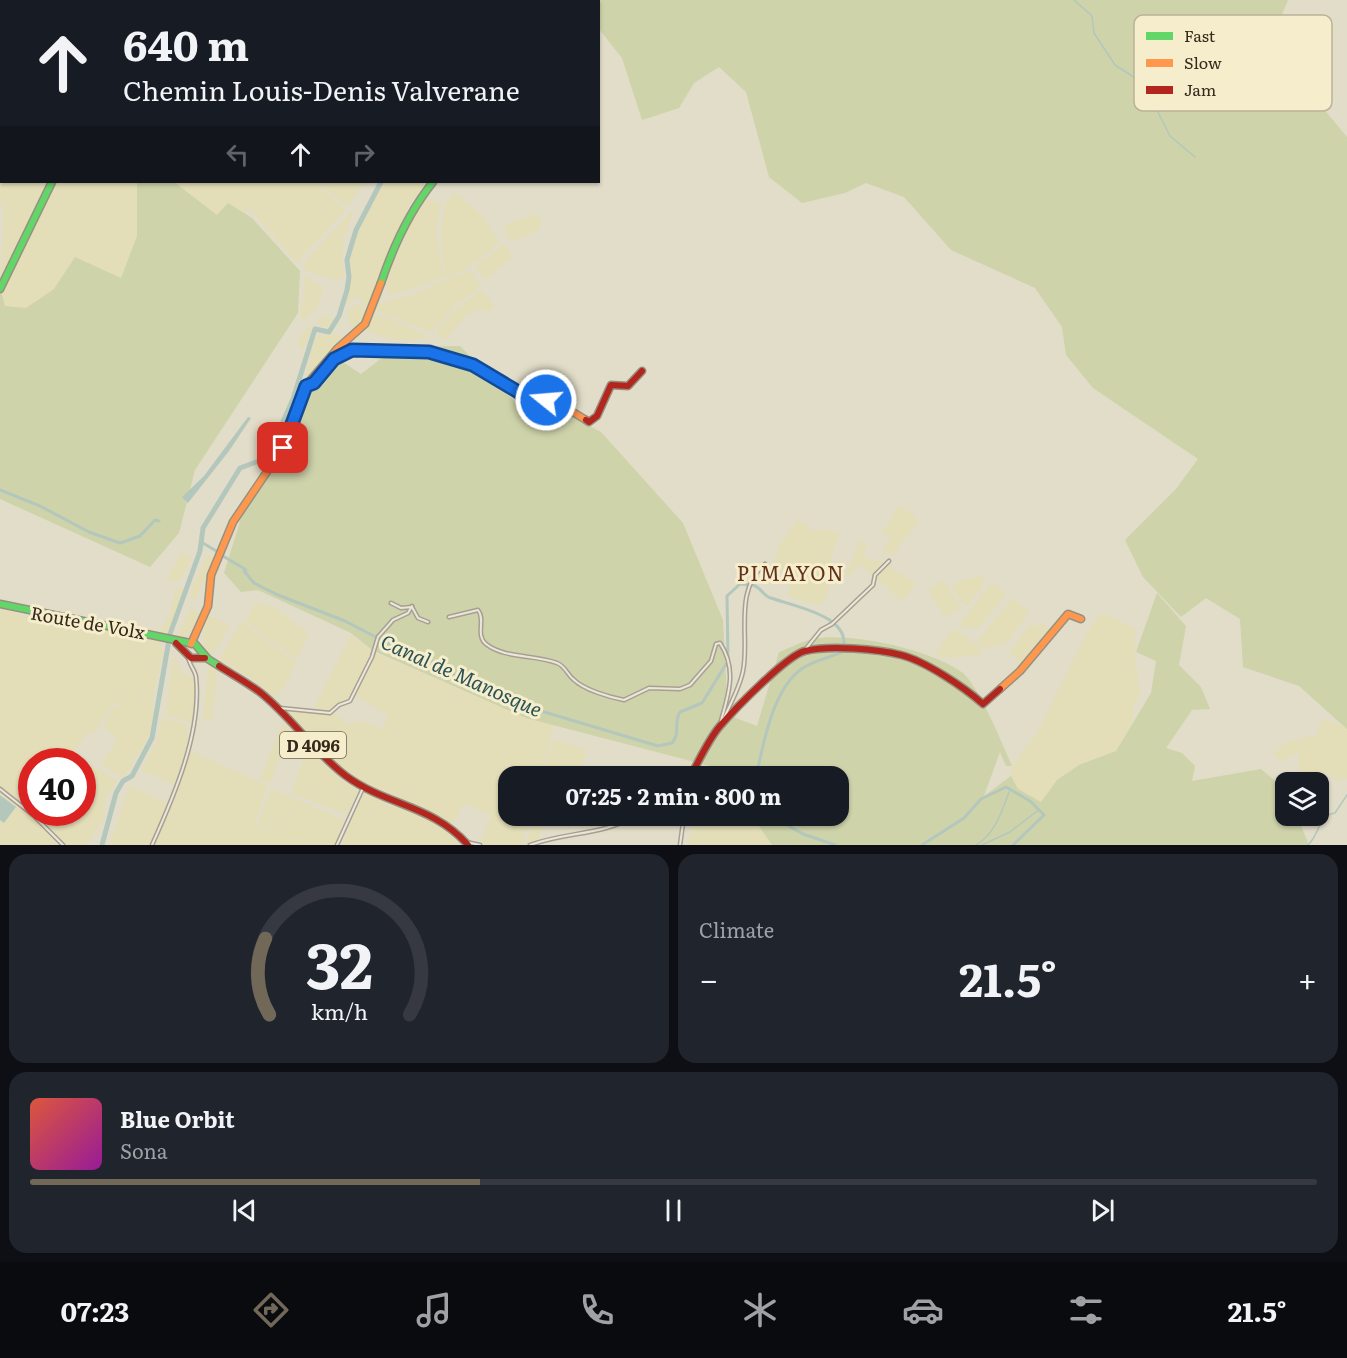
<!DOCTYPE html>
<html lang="en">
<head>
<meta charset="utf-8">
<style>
	:root { --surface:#171b24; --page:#20242c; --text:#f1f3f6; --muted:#9ea1a6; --line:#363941; --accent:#716858 }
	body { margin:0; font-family:Literata,serif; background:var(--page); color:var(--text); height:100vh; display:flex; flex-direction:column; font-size:22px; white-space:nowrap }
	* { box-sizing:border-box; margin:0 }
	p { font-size:20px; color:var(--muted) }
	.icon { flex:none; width:33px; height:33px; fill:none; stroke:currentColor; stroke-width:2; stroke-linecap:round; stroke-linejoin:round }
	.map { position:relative; height:845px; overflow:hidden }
	.panel { display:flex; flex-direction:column; gap:9px; padding:9px; background:#0d0f14; flex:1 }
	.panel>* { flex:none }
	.guide { position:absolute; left:0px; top:0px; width:600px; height:183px; box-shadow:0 2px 4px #0004; background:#171b24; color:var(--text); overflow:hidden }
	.fabs { position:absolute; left:1275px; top:772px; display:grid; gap:12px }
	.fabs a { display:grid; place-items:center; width:54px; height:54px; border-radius:12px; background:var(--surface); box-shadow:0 2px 4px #0004; font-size:30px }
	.speed { position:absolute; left:18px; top:748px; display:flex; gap:12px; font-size:30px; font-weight:700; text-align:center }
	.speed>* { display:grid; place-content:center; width:78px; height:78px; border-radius:50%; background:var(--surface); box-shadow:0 2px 4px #0004; line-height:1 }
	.speed .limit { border:9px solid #d22; background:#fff; color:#111 }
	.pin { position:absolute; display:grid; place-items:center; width:51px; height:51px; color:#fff; margin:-26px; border-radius:12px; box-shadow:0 3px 9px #0006 }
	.me { position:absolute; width:66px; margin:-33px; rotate:287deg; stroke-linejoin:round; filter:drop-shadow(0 0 4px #0008) }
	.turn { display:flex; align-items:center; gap:21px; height:126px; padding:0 24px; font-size:27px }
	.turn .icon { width:78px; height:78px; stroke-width:2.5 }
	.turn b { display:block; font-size:42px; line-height:51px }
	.lanes { display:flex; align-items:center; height:57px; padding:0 24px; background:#0003; justify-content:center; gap:30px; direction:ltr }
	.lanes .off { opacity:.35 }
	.big { font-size:45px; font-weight:700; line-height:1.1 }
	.panel .tile { flex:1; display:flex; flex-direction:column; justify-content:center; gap:9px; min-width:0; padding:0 21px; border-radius:18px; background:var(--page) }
	.panel .dial { align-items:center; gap:0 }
	.dial svg { height:156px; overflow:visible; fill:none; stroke:var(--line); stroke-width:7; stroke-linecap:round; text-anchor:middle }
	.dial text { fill:var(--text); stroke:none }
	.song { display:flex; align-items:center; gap:18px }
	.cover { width:72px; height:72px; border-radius:9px; background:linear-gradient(135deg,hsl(10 70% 55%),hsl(300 70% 35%)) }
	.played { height:6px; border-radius:3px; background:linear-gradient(90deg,var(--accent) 35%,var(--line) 35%) }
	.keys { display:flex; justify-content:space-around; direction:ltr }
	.heat { display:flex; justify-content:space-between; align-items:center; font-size:33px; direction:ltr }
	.panel .tiles { flex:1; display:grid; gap:9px; grid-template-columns:1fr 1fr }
	.tile:last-child { grid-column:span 2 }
	.trip { position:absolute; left:498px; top:766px; width:351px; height:60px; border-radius:18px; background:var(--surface); box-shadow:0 2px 4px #0004; font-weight:700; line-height:60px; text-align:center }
	.dock { display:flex; height:96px; justify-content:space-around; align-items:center; background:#090b0e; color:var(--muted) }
	.dock .icon { width:42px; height:42px }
	.dock .selected { color:var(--accent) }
	.dock b { font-size:27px; color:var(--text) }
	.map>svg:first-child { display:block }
	.farmland { fill:#e3deb8 }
	.green { fill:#ced3aa }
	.water { fill:#b4c7bd }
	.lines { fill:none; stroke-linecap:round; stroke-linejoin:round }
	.stream { stroke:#b4c7bd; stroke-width:1.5 }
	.canal { stroke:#b4c7bd; stroke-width:3 }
	.river { stroke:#b4c7bd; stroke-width:5 }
	.street-casing { stroke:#a7a092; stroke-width:5 }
	.fast-casing { stroke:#969082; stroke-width:9 }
	.slow-casing { stroke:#969082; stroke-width:9 }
	.jam-casing { stroke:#969082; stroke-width:9 }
	.street { stroke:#eae6d9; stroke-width:2 }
	.fast { stroke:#63d668; stroke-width:6 }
	.slow { stroke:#ff974d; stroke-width:6 }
	.jam { stroke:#b3261e; stroke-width:6 }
	.route-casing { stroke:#114b97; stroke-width:15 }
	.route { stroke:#1a73e8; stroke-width:10 }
	.labels { text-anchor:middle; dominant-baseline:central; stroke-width:6; stroke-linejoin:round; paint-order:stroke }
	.shield { fill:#f5edcc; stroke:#6e6450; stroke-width:1.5 }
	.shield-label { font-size:16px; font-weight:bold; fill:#34291b }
	.street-label { font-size:18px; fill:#34291b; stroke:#f5edcc }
	.neighbourhood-label { font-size:20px; letter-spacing:1.5px; fill:#60301b; stroke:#f5edcc }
	.water-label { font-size:20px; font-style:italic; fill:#2a5254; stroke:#f5edcc }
	.key { fill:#f5edcc; stroke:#bbb297; stroke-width:1.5 }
	.key-label { font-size:16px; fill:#34291b }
</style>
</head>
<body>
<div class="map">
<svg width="1347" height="845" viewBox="0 0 1347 845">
	<rect width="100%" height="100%" fill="#e2ddc8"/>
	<!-- farmland -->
	<g class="farmland">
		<polygon points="0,56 2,182 137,182 137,236 121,278 75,257 54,289 26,308 4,306 0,287 4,215 0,199"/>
		<polygon points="174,182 316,182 345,210 297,263 249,208 245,213 228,203 217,216"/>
		<polygon points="319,182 366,182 347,207"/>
		<polygon points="382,182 428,182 410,204 395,236 369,308 363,304 360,295 347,304 351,275 349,260 354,238"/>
		<polygon points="455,192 485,219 499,243 474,263 471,263 467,269 445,278 441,232 445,205"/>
		<polygon points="425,199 441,203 436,232 444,278 388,296 386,279 417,209"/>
		<polygon points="355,208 343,239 342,267 345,274 338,281 304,270 303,264"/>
		<polygon points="537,213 541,225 539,230 511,242 504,226"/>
		<polygon points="504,244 512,257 485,280 475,267"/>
		<polygon points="472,270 480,287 454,306 432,332 375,310 380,303 410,295"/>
		<polygon points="306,275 324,288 316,309 302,321 300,317"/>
		<polygon points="481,290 495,306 490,311 477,310 468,314 445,340 438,336 436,332 453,312"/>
		<polygon points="354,305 359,305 368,311 357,330 351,326 348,317 349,310"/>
		<polygon points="370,315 388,317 431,338 397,340 382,337 363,329"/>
		<polygon points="325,316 335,319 329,329 316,323"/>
		<polygon points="313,324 313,326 303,351 298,344 301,334"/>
		<polygon points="335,334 343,336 343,339 306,377 313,341 319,335"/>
		<polygon points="903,507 914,516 917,523 892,556 882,552 892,536 881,533 893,517 895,508"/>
		<polygon points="798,520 814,531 828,529 839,533 830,561 833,563 836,571 822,604 819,605 786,596 793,580 774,563 779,545"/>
		<polygon points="860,540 867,546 863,556 875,562 879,559 884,564 872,575 860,564 849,577 845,576"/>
		<polygon points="182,552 192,559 179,582 167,580"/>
		<polygon points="208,554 217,560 191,605 192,587"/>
		<polygon points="888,565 916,584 902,601 876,578"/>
		<polygon points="980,574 985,583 967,606 960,600 952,587 962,579 969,580"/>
		<polygon points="943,580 961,608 945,616 928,591"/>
		<polygon points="992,582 1006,594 978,629 970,627 964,629 959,624"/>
		<polygon points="175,588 183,588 177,614 167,634 160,631 171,612"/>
		<polygon points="1012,599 1030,612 1005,644 986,649 976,642"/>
		<polygon points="255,603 272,606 309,634 296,659 248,623 246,620"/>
		<polygon points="191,608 201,614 194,629 184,641 176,638"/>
		<polygon points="0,609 26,616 147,637 159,640 162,648 163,654 153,696 142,691 130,712 143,692 154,697 152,729 137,758 130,752 135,758 132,767 122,778 101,764 118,740 103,726 114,705 127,710 113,702 94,734 89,731 67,762 32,762 32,813 30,817 60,840 34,813 82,813 83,775 89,766 98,768 117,781 106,797 104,818 87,845 0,845"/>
		<polygon points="1102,612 1135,629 1135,656 1140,694 1132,711 1134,718 1116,751 1078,765 1057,780 1041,802 1018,789 1011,776 1012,766 1038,731 1086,634"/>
		<polygon points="209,615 230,626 213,654 206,648 201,628"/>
		<polygon points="241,621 296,662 289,678 275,699 251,678 219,660"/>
		<polygon points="1030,624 1034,627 1043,624 1051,631 1023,664 1009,652"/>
		<polygon points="953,629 970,639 982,650 980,655 947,658 935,654"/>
		<polygon points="351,635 373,652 526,718 554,725 541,775 554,740 587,750 578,777 508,777 508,816 530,816 522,845 472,845 481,843 491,815 464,803 453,824 445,829 461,845 341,845 363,793 371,794 390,807 394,795 363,783 340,768 283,712 285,710 335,714 347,724 365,721 381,729 388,719 387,715 358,697 352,696 331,711 314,708"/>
		<polygon points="173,658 176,658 181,674 196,678 194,723 166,715"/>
		<polygon points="208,665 217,671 212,722 203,718"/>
		<polygon points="162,718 186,724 190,751 268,786 255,824 296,840 258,823 272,789 345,820 334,845 109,845 130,785 172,806 178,786 141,770 157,742"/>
		<polygon points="1321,720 1347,725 1347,779 1341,778 1340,782 1325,772 1319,776 1300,773 1298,752 1281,761 1273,754 1287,742 1318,735"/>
		<polygon points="283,722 307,747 302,757 283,749 270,784 260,780"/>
		<polygon points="308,748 336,776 358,790 347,815 291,793"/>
		<polygon points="703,764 719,769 724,777 701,777"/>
		<polygon points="536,816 547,816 537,843 525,845"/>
		<polygon points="693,816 752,816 773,845 688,845"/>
	</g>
	<!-- green -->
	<g class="green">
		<polygon points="390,0 1288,0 1274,34 1312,44 1307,89 1347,137 1347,729 1299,686 1243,667 1240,619 1206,598 1181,617 1143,577 1125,540 1176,489 1198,459 1093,388 1066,355 1062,327 1035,288 951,250 904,197 866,183 845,193 802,203 769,177 746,92 719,67 694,83 679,108 642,120 622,58 599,29 598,2"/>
		<polygon points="137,182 174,182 217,215 228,203 252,218 300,271 298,313 195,470 179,533 150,567 0,499 0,287 5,306 26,308 54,289 75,257 121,278 137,236"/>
		<path d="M460 346 522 409 553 406 601 432 683 523 723 620 728 715 757 726 779 652C790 648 802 641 813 639 850 631 933 650 963 673 979 687 1003 745 1012 766H1006L1000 752 984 796 1011 776 1018 789 1041 802 1057 780 1079 765 1116 751 1151 693 1156 661 1136 652 1157 593 1186 626 1179 665 1201 687 1210 709 1192 710 1166 748 1182 753 1195 766 1192 781 1261 769 1285 789 1286 816H1297L1309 845H772L752 816H838V777H724L718 768 526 718 372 650 351 633 258 590 241 592 224 573 243 512 268 478 287 446 297 418 332 355 361 374 396 347Z"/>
	</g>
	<!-- water -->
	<g class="water">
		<polygon points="248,417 251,418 229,451 188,503 182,497 204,476"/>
		<polygon points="0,795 16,807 4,823 0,820"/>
	</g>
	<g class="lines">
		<!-- stream -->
		<g class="stream">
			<polyline points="1074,0 1092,16 1094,33 1115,65 1143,83 1170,136 1195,157"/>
			<path d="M976 845C995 834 1002 811 1009 792"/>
			<polyline points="982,845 1010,832 1037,811"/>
			<path d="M1308 845C1320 834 1318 815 1335 813L1347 795"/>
		</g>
		<!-- canal -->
		<g class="canal">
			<polyline points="0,490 40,506 89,532 120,543 140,536 155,520 159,521"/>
			<polyline points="201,542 218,552"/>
			<polyline points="221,555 245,569 246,572"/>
			<path d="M244 571 254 583 278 595 345 621 397 648 427 659 463 679 487 686 531 708 658 746 672 743C681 732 673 723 680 712L702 703 728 661 727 596 740 584 750 585"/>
			<path d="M753 585C762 588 763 596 771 598 792 606 856 616 842 652 829 658 815 660 803 668 773 687 763 745 756 777"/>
			<polyline points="771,816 803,834 835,845"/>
			<polyline points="922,845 964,818 981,799 1006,787 1030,801 1044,815 1013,845"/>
		</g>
		<!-- river -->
		<g class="river">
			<polyline points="564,2 566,0"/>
			<polyline points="102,845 116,793 123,781 132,776 152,738 170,634 200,551 203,528 240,468 267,458 293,399 315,329 329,332 339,316 347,290 349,277 347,260 356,230 381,182"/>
		</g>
		<defs>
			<g id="street">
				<polyline points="51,0 53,2"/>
				<polyline points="524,2 526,0"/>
				<polyline points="582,2 584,0"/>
				<polyline points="391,603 401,608 412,607 418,618 428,622"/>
				<path d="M449 617 478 610C486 620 475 635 486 644 505 659 534 654 557 663 565 666 567 674 573 679 584 690 609 697 624 700L649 688 680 689 690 685 711 661 716 644 720 643C738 670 728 696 720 724"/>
				<polyline points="804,651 821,630 832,624 873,585 875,575 889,561"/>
				<polyline points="280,708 330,713 339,705 350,701 372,657 378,637 393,620 408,613 412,606"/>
				<path d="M722 722C729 707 740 687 743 671 750 638 733 590 765 564"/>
				<polyline points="0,789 33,815 63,845"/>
				<polyline points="466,842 480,845"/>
				<path d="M152 845C174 796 202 732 196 677 195 670 189 665 188 656"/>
				<polyline points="337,845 363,788"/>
				<path d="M530 845C566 832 603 835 636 816"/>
				<polyline points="680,845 684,816"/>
			</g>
			<g id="fast">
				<path d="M381 283C393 247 409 212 433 182"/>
				<polyline points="0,289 52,182"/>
				<polyline points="0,604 195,644 208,659 219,666"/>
			</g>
			<g id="slow">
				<polyline points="0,138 2,138"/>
				<polyline points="307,386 314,383 335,359 352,350 429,352 473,365 530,399 558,403 586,420"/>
				<polyline points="191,644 208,606 211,575 233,522 283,448 308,383 338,348 365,324 381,283"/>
				<polyline points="1000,689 1020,671 1068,614 1081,619"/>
			</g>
			<g id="jam">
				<polyline points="586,420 589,422 597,416 611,385 628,386 642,371"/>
				<polyline points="176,643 191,658 205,658"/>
				<path d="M219 666C233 675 248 683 261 693 292 718 315 753 346 776 387 806 433 805 468 845"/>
				<path d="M690 777C699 761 708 740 720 726 734 710 787 655 805 651 829 645 878 649 901 655 925 661 964 687 983 704L1000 689"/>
			</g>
		</defs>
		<!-- street casing -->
		<use href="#street" class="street-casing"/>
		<!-- fast casing -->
		<use href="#fast" class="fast-casing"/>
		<!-- slow casing -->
		<use href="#slow" class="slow-casing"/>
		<!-- jam casing -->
		<use href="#jam" class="jam-casing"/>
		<!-- street -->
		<use href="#street" class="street"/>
		<!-- fast -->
		<use href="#fast" class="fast"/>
		<!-- slow -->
		<use href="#slow" class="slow"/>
		<!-- jam -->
		<use href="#jam" class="jam"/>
	</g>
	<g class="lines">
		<defs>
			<polyline id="route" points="283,448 306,386 314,383 334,359 352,350 429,352 473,365 530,399 546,400"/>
		</defs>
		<!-- route casing -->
		<use href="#route" class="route-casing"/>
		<!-- route -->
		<use href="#route" class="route"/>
	</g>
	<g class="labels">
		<!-- shield labels -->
		<rect class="shield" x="280" y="732" width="66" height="26" rx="4.5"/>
		<g class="shield-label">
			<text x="313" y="745">D 4096</text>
		</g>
		<!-- street labels -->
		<g class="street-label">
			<text transform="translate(88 622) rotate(10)">Route de Volx</text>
		</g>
		<!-- neighbourhood labels -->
		<g class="neighbourhood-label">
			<text x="791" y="572">PIMAYON</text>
		</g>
		<!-- water labels -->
		<g class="water-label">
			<text transform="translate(462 674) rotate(24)">Canal de Manosque</text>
		</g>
	</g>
	<!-- legend -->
	<rect x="1134" y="15" width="198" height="96" rx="9" class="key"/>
	<rect x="1146" y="32" width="27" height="8" fill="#63d668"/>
	<rect x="1146" y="59" width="27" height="8" fill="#ff974d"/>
	<rect x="1146" y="86" width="27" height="8" fill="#b3261e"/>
	<g class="key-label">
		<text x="1184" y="42">Fast</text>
		<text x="1184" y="69">Slow</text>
		<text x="1184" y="96">Jam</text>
	</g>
</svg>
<div class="fabs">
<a><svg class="icon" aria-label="layers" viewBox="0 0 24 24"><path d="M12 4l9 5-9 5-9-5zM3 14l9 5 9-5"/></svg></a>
</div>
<div class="speed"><div class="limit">40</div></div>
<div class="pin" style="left:283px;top:448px;background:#d93025"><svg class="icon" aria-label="arrive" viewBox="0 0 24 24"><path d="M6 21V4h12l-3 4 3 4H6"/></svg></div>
<svg class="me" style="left:546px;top:400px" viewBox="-20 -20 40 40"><circle r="17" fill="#1a73e8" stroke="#fff" stroke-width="3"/><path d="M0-11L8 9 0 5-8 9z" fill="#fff"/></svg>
<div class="trip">07:25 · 2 min · 800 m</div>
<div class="guide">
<div class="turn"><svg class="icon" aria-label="ahead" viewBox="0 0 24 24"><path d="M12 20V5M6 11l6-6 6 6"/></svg><div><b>640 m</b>Chemin Louis-Denis Valverane</div></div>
<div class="lanes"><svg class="icon off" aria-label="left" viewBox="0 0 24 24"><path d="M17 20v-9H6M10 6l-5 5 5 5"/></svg><svg class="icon" aria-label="ahead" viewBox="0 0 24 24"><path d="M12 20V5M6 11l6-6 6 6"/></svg><svg class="icon off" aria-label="right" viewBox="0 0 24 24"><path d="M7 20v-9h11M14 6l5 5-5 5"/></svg></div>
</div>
</div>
<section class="panel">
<div class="tiles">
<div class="tile dial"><svg viewBox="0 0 100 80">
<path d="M14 69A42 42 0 1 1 86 69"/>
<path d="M14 69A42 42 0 0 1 12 30" stroke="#716858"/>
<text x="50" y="56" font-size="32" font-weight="700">32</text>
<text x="50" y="72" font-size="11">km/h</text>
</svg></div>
<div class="tile"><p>Climate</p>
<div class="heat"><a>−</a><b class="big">21.5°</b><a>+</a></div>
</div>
<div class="tile">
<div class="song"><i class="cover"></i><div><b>Blue Orbit</b><p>Sona</p></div></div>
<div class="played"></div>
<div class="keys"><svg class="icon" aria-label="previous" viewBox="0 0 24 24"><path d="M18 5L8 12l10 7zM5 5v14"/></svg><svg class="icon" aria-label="pause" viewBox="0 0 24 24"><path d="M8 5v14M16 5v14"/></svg><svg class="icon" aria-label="next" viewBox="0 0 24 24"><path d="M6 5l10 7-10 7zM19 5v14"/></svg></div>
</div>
</div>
</section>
<nav class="dock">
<b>07:23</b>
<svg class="icon selected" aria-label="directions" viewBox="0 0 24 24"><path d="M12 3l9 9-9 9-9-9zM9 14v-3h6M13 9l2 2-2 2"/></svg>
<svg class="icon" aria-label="music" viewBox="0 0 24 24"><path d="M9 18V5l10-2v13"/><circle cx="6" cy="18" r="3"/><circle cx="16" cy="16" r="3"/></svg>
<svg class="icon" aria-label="phone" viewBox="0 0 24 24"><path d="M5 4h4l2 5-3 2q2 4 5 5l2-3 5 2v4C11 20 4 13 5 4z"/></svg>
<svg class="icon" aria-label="climate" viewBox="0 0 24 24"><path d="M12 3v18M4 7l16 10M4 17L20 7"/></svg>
<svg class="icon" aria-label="car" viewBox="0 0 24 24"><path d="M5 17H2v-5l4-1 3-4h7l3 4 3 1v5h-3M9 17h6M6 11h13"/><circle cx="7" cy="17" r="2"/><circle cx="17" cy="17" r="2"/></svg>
<svg class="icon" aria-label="filters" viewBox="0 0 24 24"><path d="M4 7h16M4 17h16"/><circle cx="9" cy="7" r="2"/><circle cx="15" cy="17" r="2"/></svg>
<b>21.5°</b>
</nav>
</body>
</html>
